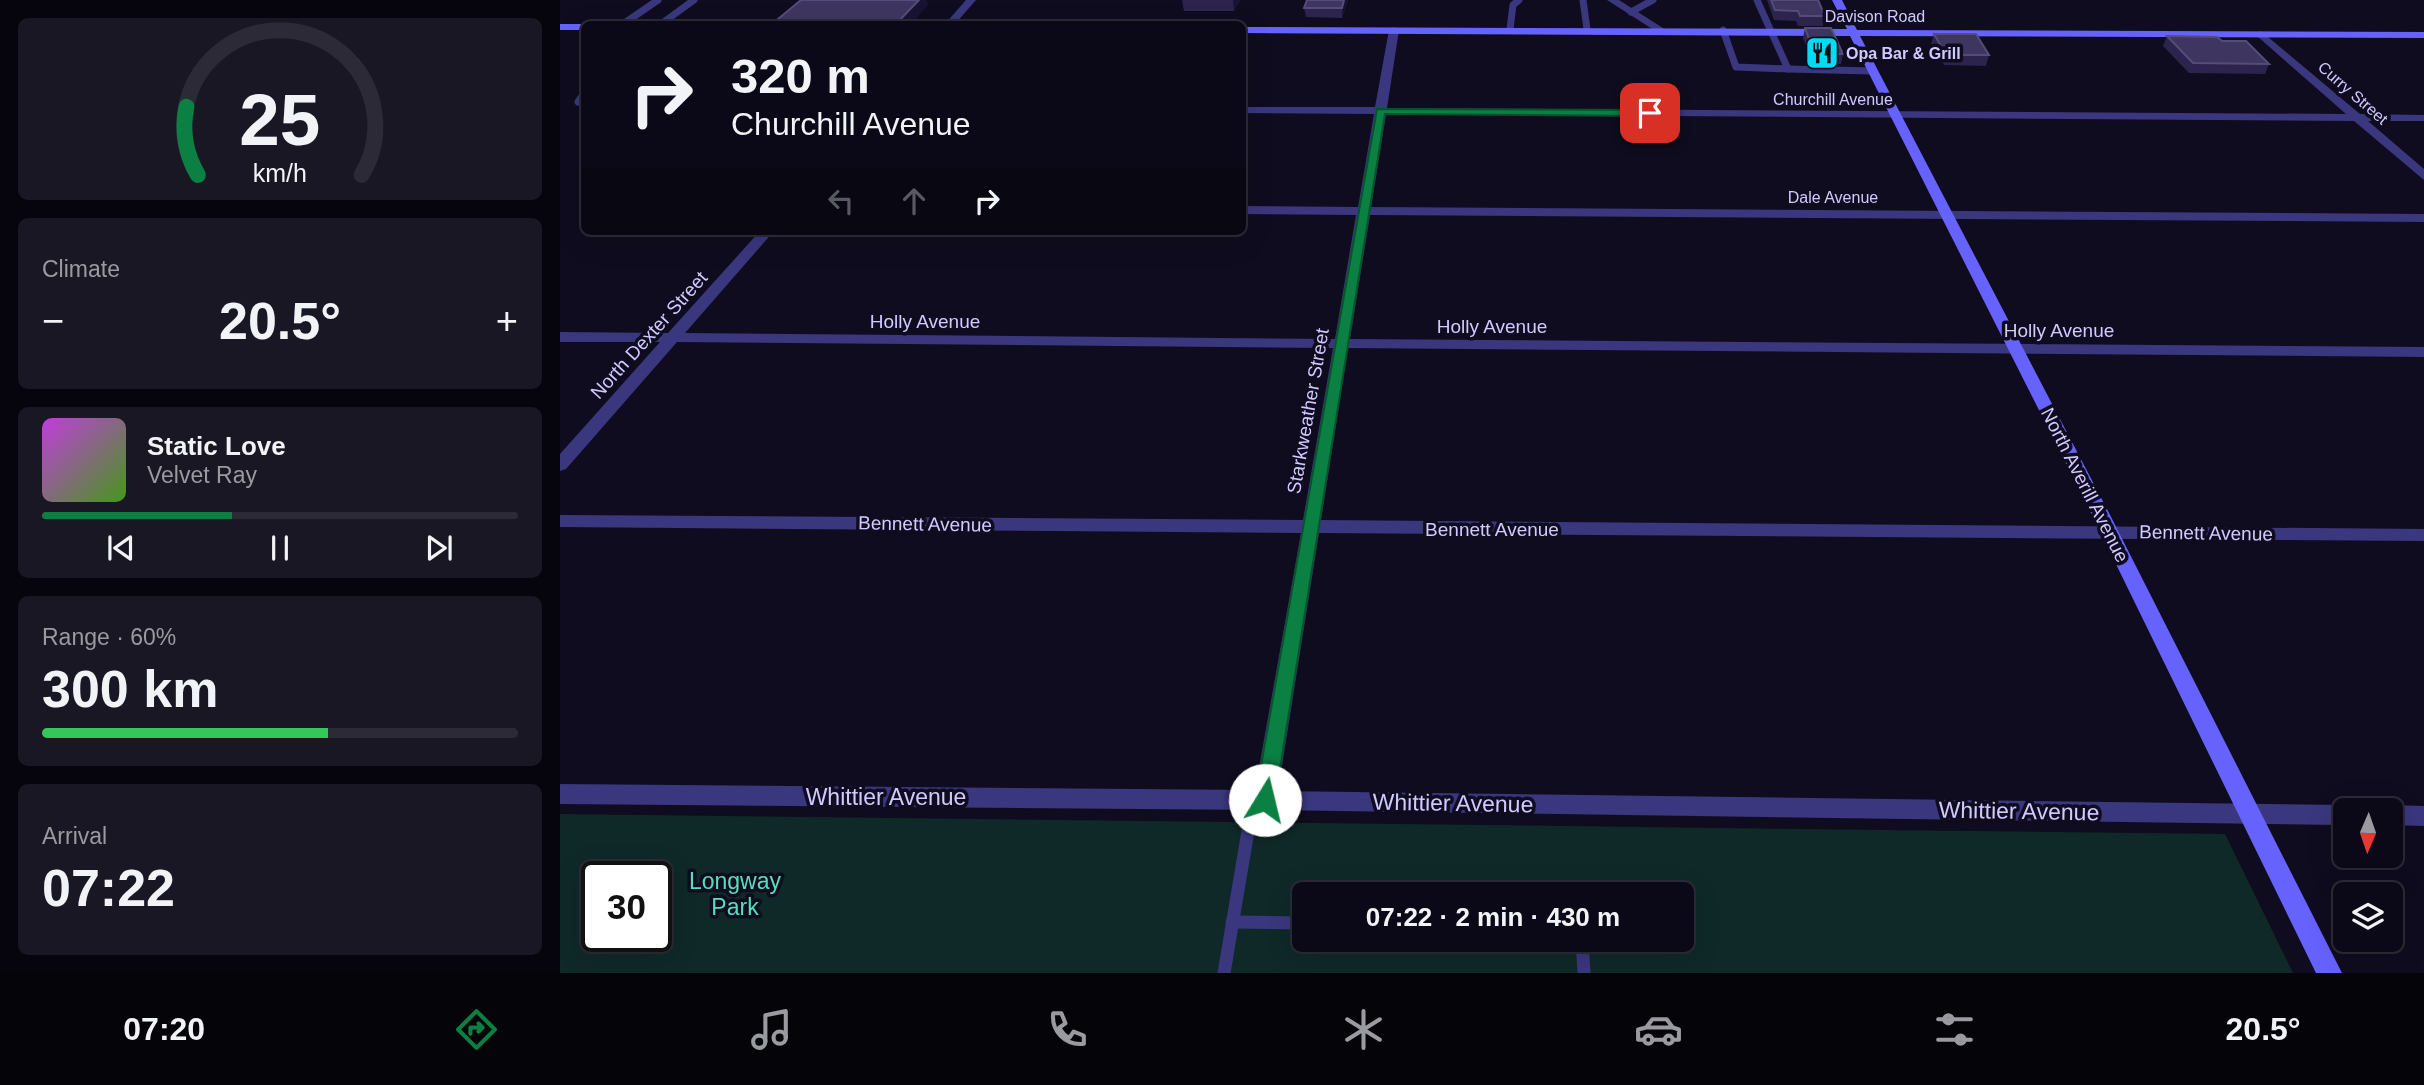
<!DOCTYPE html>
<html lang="en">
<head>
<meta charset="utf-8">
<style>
	:root { --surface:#0b0917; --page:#191724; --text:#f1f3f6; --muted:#9a9aa1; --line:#2b2a36; --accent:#0b8043 }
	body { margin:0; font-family:Helvetica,sans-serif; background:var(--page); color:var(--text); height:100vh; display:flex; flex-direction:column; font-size:26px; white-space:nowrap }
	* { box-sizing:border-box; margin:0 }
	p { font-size:23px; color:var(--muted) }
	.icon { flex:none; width:38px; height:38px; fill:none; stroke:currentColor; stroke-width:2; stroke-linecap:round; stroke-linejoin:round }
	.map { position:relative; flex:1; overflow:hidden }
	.details { display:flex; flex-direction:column; gap:18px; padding:18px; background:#06050d; width:560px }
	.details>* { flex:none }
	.banner { position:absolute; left:21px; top:21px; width:665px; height:214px; border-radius:10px; box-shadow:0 7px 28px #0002,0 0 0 2px var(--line); background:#0b0917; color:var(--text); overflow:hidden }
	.needle { width:46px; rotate:182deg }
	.tools { position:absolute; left:1773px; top:798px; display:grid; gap:14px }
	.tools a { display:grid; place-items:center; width:70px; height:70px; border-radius:10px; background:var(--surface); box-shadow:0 7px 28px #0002,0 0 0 2px var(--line); font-size:35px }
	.speed { position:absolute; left:21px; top:861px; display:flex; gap:14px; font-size:35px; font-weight:700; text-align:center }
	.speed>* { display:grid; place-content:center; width:91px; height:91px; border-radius:50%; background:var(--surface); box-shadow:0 7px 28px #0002,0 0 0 2px var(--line); line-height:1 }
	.speed .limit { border:4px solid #111; border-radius:10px; background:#fff; color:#111 }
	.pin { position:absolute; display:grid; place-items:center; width:60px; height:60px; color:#fff; margin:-30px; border-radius:14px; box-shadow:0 4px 10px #0006 }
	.me { position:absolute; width:77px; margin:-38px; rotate:9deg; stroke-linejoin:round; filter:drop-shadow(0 0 5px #0008) }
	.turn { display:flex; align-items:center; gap:24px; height:147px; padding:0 35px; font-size:32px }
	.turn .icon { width:91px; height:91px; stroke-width:2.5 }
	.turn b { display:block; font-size:49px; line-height:60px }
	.lanes { display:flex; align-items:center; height:66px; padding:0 35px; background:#0003; justify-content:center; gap:35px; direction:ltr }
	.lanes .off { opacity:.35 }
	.big { font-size:52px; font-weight:700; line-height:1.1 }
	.details .card { flex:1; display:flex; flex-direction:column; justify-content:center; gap:10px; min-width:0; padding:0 24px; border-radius:10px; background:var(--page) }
	.details .dial { align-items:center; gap:0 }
	.dial svg { height:182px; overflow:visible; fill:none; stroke:var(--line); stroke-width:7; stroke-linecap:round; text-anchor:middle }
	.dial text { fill:var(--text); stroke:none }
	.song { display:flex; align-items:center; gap:21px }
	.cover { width:84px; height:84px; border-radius:10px; background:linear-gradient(135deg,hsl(290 70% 55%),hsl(100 70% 35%)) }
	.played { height:7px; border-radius:4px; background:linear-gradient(90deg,var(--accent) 40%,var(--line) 40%) }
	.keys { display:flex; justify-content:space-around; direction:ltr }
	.heat { display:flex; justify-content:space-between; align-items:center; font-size:38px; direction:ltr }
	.charge { height:10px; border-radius:5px; background:linear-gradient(90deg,#34c759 60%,var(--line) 0) }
	.trip { position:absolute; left:732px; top:882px; width:402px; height:70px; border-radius:10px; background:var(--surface); box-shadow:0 7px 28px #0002,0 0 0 2px var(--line); font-weight:700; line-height:70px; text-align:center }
	.menu { display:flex; height:112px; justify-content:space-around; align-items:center; background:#040409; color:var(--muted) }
	.menu .icon { width:49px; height:49px }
	.menu .selected { color:var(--accent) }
	.menu b { font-size:32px; color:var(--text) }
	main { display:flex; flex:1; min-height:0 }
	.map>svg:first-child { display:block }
	.green { fill:#0f2928; fill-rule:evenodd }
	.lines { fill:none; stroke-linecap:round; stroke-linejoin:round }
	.lane-far1 { stroke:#3a377e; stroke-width:7 }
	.lane { stroke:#3a377e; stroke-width:13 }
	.street { fill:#3a377e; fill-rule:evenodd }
	.secondary { fill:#6662fe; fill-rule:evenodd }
	.wall { fill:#2c244c }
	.shaded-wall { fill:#191332 }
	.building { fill:#3e3660; stroke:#554d79; stroke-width:2 }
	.route { fill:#0b8043; stroke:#07532c; stroke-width:2 }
	.labels { text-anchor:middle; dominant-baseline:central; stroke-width:7; stroke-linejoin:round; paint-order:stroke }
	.far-street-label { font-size:16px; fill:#d0caff; stroke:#0f0c1f }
	.far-poi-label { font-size:16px; font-weight:bold; fill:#d0caff; stroke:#0f0c1f; text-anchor:start }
	.street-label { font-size:19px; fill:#d0caff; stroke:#0f0c1f }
	.near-street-label { font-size:23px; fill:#d0caff; stroke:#0f0c1f }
	.near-park-label { font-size:23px; fill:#57debc; stroke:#0f0c1f }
</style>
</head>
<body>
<main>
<section class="details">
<div class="card dial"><svg viewBox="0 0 100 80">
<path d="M14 69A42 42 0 1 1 86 69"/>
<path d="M14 69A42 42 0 0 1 9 39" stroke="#0b8043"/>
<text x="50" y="56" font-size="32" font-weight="700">25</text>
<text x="50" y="72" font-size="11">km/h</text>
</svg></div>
<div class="card"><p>Climate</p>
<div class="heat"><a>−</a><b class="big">20.5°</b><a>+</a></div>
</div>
<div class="card">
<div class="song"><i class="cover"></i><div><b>Static Love</b><p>Velvet Ray</p></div></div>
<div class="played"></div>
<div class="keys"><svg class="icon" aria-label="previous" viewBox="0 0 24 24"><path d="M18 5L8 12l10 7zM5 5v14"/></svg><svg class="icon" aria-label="pause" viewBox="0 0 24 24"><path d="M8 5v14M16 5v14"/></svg><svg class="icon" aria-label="next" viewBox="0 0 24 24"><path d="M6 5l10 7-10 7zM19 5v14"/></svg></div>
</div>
<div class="card"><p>Range · 60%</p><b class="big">300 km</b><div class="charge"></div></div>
<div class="card"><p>Arrival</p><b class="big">07:22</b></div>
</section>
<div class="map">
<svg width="1864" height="973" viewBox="0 0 1864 973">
	<rect width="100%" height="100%" fill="#0f0c1f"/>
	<!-- green -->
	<path class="green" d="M0 814 1665 834 1733 973H0ZM37 877H96V936H37ZM744 894H1122V940H744Z"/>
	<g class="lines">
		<!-- lane-far1 -->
		<g class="lane-far1">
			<polyline points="1023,0 1027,29"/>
			<polyline points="1071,12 1093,0"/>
			<polyline points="63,24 98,0"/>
			<polyline points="101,24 134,0"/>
			<polyline points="950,29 953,5 959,0"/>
			<polyline points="1163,30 1176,67 1228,69 1197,0"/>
			<polyline points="1228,69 1313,71"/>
			<polyline points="24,93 18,102 24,103"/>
		</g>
		<!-- lane -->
		<g class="lane">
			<polyline points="672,922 744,923"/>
			<polyline points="1022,940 1024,973"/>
			<polyline points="664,973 688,831 705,800"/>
		</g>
		<!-- street -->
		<g class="street">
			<polygon points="406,0 416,0 395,24 385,24"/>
			<polygon points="1047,0 1059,0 1106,30 1097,32"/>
			<polygon points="834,27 839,30 827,108 1786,114 1697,36 1696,34 1701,31 1800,114 1864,115 1864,121 1808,121 1864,169 1864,180 1794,121 826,114 811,207 1864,214 1864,222 810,215 790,339 1864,347 1864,357 788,348 761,520 1864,529 1864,541 759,533 718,791 1785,805 1794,810 1785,810 1785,825 705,810 0,804 0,784 695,790 741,533 0,527 0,515 743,520 773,348 117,342 6,469 0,471 0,454 100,342 0,342 0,332 108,333 200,231 214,231 125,333 775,339 796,215 682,214 682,206 798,207 814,114 682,113 682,107 815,107 829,30"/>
			<polygon points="1830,805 1864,806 1864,826 1830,825 1830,810 1821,810"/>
		</g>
		<!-- secondary -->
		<g class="secondary">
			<polygon points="1272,0 1282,0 1297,30 1864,32 1864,38 1300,36 1548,511 1782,973 1756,973 1530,511 1290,36 682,33 682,27 1287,29"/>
			<polygon points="0,24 26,24 24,30 0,30"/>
		</g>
	</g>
	<!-- wall -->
	<g class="wall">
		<polygon points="622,0 680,0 674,11 624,11"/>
		<polygon points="788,0 782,18 746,17 744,8"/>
		<polygon points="1207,0 1258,0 1265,16 1263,26 1238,26 1236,21 1214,20"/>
		<polygon points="1245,28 1283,54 1281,64 1253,63 1243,38"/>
		<polygon points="1374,34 1429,55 1426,66 1384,65 1371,44"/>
		<polygon points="1607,36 1662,41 1709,64 1705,74 1629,73 1603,46"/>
	</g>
	<!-- shaded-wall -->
	<g class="shaded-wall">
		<polygon points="359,0 367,0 368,5 351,24 336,24"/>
		<polygon points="673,0 680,0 674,11"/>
		<polygon points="784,0 788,0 782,18 782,8"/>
	</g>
	<!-- building -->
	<g class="building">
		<polygon points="241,0 359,0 336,24 212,24"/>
		<polygon points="747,0 784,0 782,8 744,8"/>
		<polygon points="1211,0 1258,0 1265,16 1240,16 1238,11 1215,10"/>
		<polygon points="1245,28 1271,28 1283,54 1254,53"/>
		<polygon points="1374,34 1416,34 1429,55 1386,55"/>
		<polygon points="1607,36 1657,37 1662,41 1686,41 1709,64 1633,63"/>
	</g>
	<!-- route -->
	<polygon class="route" points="817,109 1090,110 1095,113 1090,116 825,114 715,800 712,806 705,809 698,806 695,800"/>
	<!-- icons -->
	<defs>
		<symbol id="restaurant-square" viewBox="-11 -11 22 22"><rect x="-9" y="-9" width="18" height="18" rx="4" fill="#01dbf4" stroke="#0f0c1f"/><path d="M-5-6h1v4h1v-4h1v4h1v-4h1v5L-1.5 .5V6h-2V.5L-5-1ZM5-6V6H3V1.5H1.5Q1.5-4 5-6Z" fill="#111"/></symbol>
	</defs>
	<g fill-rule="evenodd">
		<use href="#restaurant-square" x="1243" y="34" width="38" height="38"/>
	</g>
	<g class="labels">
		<!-- far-street labels -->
		<g class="far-street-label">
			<text x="1315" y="16">Davison Road</text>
			<text transform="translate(1793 93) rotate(41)">Curry Street</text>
			<text x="1273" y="99">Churchill Avenue</text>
			<text x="1273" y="197">Dale Avenue</text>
		</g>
		<!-- far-poi labels -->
		<g class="far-poi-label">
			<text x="1286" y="53">Opa Bar &amp; Grill</text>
		</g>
		<!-- street labels -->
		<g class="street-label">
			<text x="365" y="321">Holly Avenue</text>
			<text x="932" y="326">Holly Avenue</text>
			<text x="1499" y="330">Holly Avenue</text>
			<text transform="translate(89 335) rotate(-48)">North Dexter Street</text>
			<text transform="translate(748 411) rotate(-80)">Starkweather Street</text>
			<text transform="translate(1525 485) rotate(63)">North Averill Avenue</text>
			<text transform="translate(365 524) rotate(1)">Bennett Avenue</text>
			<text x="932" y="529">Bennett Avenue</text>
			<text transform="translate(1646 533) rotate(1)">Bennett Avenue</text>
		</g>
		<!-- near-street labels -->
		<g class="near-street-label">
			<text x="326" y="797">Whittier Avenue</text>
			<text transform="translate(893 803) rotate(1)">Whittier Avenue</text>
			<text transform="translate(1459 811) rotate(1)">Whittier Avenue</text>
		</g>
		<!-- near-park labels -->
		<g class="near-park-label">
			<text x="175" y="881">Longway<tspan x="175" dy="26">Park</tspan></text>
		</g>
	</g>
</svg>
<div class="tools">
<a><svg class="needle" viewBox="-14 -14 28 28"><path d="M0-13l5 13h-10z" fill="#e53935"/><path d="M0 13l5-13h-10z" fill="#9a9aa1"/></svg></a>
<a><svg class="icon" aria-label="layers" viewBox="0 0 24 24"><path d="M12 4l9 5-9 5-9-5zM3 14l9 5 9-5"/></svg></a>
</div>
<div class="speed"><div class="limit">30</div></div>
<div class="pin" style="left:1090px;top:113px;background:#d93025"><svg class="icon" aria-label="arrive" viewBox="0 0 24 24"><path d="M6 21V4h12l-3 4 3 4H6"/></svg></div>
<svg class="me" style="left:705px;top:800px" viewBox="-20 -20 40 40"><circle r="19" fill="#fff"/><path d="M0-13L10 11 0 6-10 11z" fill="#0b8043"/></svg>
<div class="trip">07:22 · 2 min · 430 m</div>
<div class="banner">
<div class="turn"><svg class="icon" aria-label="right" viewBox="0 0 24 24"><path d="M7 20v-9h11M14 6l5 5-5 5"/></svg><div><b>320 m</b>Churchill Avenue</div></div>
<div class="lanes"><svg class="icon off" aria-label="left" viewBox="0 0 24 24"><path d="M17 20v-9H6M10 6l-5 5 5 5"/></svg><svg class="icon off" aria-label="ahead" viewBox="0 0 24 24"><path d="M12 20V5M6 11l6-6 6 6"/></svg><svg class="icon" aria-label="right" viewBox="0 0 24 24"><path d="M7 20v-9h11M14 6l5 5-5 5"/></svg></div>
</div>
</div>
</main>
<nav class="menu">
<b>07:20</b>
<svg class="icon selected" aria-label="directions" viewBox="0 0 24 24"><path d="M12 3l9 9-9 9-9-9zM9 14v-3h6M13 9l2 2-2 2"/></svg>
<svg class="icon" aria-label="music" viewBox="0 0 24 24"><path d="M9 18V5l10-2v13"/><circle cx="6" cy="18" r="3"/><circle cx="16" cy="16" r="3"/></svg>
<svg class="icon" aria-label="phone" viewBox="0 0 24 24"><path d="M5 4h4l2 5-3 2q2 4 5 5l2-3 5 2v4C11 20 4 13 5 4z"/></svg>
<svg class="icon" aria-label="climate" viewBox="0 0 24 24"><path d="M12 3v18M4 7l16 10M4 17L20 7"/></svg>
<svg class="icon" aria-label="car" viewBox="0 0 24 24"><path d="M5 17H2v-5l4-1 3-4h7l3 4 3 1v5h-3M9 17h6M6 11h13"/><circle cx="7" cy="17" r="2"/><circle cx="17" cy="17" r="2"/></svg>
<svg class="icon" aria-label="filters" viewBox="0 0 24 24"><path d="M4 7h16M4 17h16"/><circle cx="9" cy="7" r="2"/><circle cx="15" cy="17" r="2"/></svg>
<b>20.5°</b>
</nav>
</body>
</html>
